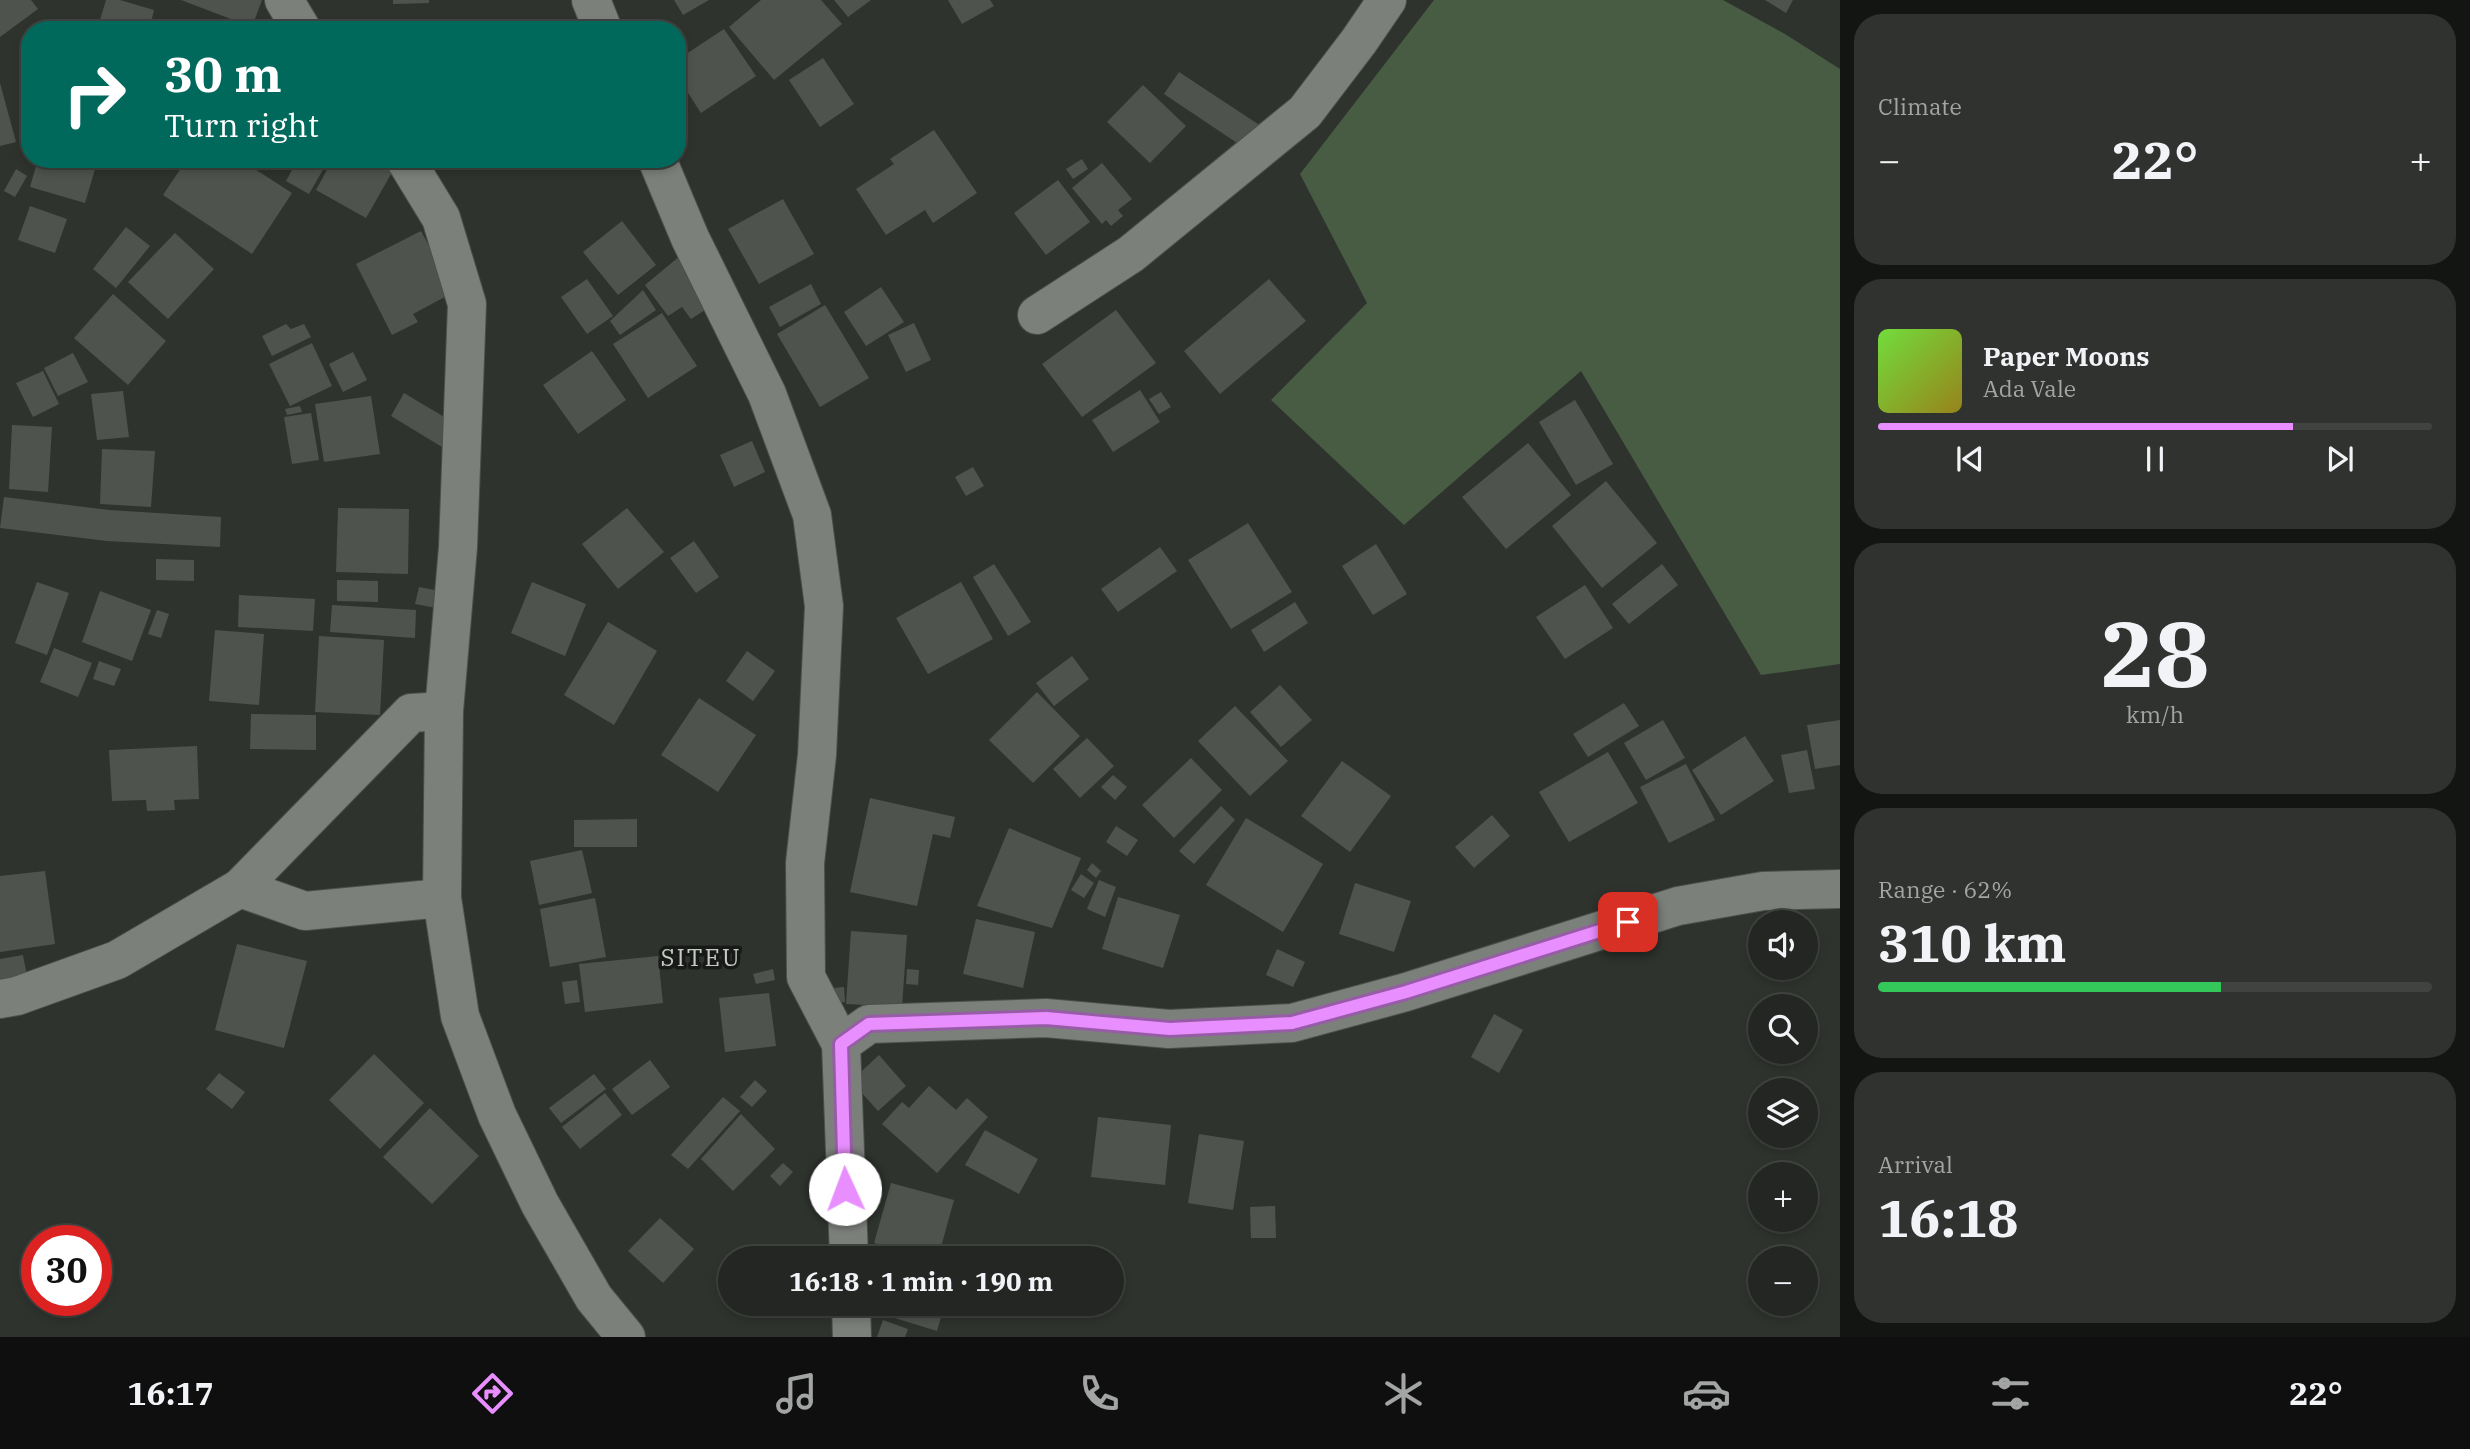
<!DOCTYPE html>
<html lang="en">
<head>
<meta charset="utf-8">
<style>
	:root { --surface:#232622; --page:#2f322f; --text:#f1f3f6; --muted:#a3a5a5; --line:#404340; --accent:#e88eff }
	body { margin:0; font-family:"IBM Plex Serif",serif; background:var(--page); color:var(--text); height:100vh; display:flex; flex-direction:column; font-size:26px; white-space:nowrap }
	* { box-sizing:border-box; margin:0 }
	p { font-size:23px; color:var(--muted) }
	.icon { flex:none; width:38px; height:38px; fill:none; stroke:currentColor; stroke-width:2; stroke-linecap:round; stroke-linejoin:round }
	.map { position:relative; flex:1; overflow:hidden }
	.sheet { display:flex; flex-direction:column; gap:14px; padding:14px; background:#131513; width:630px }
	.sheet>* { flex:none }
	.hud { position:absolute; left:21px; top:21px; width:665px; height:147px; border-radius:28px; box-shadow:0 4px 10px #0003,0 0 0 2px var(--line); background:#00695c; color:#fff; overflow:hidden }
	.controls { position:absolute; left:1748px; top:910px; display:grid; gap:14px }
	.controls a { display:grid; place-items:center; width:70px; height:70px; border-radius:50%; background:var(--surface); box-shadow:0 4px 10px #0003,0 0 0 2px var(--line); font-size:35px }
	.speed { position:absolute; left:21px; top:1225px; display:flex; gap:14px; font-size:35px; font-weight:700; text-align:center }
	.speed>* { display:grid; place-content:center; width:91px; height:91px; border-radius:50%; background:var(--surface); box-shadow:0 4px 10px #0003,0 0 0 2px var(--line); line-height:1 }
	.speed .limit { border:10px solid #d22; background:#fff; color:#111 }
	.pin { position:absolute; display:grid; place-items:center; width:60px; height:60px; color:#fff; margin:-30px; border-radius:14px; box-shadow:0 4px 10px #0006 }
	.me { position:absolute; width:77px; margin:-38px; rotate:358deg; stroke-linejoin:round; filter:drop-shadow(0 0 5px #0008) }
	.turn { display:flex; align-items:center; gap:24px; height:147px; padding:0 28px; font-size:32px }
	.turn .icon { width:91px; height:91px; stroke-width:2.5 }
	.turn b { display:block; font-size:49px; line-height:60px }
	.big { font-size:52px; font-weight:700; line-height:1.1 }
	.sheet .card { flex:1; display:flex; flex-direction:column; justify-content:center; gap:10px; min-width:0; padding:0 24px; border-radius:28px; background:var(--page) }
	.sheet .dial { align-items:center; gap:0 }
	.dial b { font-size:91px; line-height:1 }
	.song { display:flex; align-items:center; gap:21px }
	.cover { width:84px; height:84px; border-radius:10px; background:linear-gradient(135deg,hsl(100 70% 55%),hsl(50 70% 35%)) }
	.played { height:7px; border-radius:4px; background:linear-gradient(90deg,var(--accent) 75%,var(--line) 75%) }
	.keys { display:flex; justify-content:space-around; direction:ltr }
	.heat { display:flex; justify-content:space-between; align-items:center; font-size:38px; direction:ltr }
	.charge { height:10px; border-radius:5px; background:linear-gradient(90deg,#34c759 62%,var(--line) 0) }
	.trip { position:absolute; left:718px; top:1246px; width:406px; height:70px; border-radius:35px; background:var(--surface); box-shadow:0 4px 10px #0003,0 0 0 2px var(--line); font-weight:700; line-height:70px; text-align:center }
	.tab-bar { display:flex; height:112px; justify-content:space-around; align-items:center; background:#0e0f0e; color:var(--muted) }
	.tab-bar .icon { width:49px; height:49px }
	.tab-bar .active { color:var(--accent) }
	.tab-bar b { font-size:32px; color:var(--text) }
	main { display:flex; flex:1; min-height:0 }
	.map>svg:first-child { display:block }
	.green { fill:#475c42 }
	.building { fill:#4f534e }
	.lines { fill:none; stroke-linecap:round; stroke-linejoin:round }
	.minor-casing { stroke:#4c4f4b; stroke-width:40 }
	.minor { stroke:#7c807b; stroke-width:38 }
	.route-casing { stroke:#975ca6; stroke-width:18 }
	.route { stroke:#e88eff; stroke-width:12 }
	.labels { text-anchor:middle; dominant-baseline:central; stroke-width:7; stroke-linejoin:round; paint-order:stroke }
	.neighbourhood-label { font-size:24px; letter-spacing:2px; fill:#c6cbc5; stroke:#181a18 }
</style>
</head>
<body>
<main>
<div class="map">
<svg width="1840" height="1337" viewBox="0 0 1840 1337">
	<rect width="100%" height="100%" fill="#2f332e"/>
	<!-- green -->
	<polygon class="green" points="1434,0 1723,0 1785,34 1840,69 1840,664 1761,675 1581,371 1404,525 1271,400 1367,303 1300,174"/>
	<!-- building -->
	<g class="building">
		<polygon points="0,0 31,0 38,9 0,37"/>
		<polygon points="106,0 120,0 154,10 149,30 97,30"/>
		<polygon points="181,0 262,0 252,27"/>
		<polygon points="393,0 429,0 429,3 393,4"/>
		<polygon points="674,0 709,0 683,15"/>
		<polygon points="761,0 821,0 842,24 774,80 729,27"/>
		<polygon points="834,0 871,0 848,17"/>
		<polygon points="948,0 990,0 994,6 962,24"/>
		<polygon points="1765,0 1793,0 1786,13"/>
		<polygon points="724,29 756,76 701,113 677,76 677,60"/>
		<polygon points="823,58 854,104 820,127 789,80"/>
		<polygon points="1179,72 1264,128 1249,151 1164,94"/>
		<polygon points="0,83 16,142 0,146"/>
		<polygon points="1143,85 1186,126 1150,163 1107,122"/>
		<polygon points="934,130 977,193 933,223 925,210 886,235 856,189 894,164 890,159"/>
		<polygon points="38,159 98,159 85,203 30,187"/>
		<polygon points="187,159 239,159 292,193 252,254 163,195"/>
		<polygon points="298,159 329,159 309,194 286,181"/>
		<polygon points="333,159 380,159 395,167 366,218 316,190"/>
		<polygon points="1082,159 1088,169 1073,179 1066,169"/>
		<polygon points="1102,163 1132,199 1118,210 1123,216 1111,226 1106,220 1102,224 1072,188"/>
		<polygon points="16,169 27,176 15,197 4,191"/>
		<polygon points="1058,180 1090,222 1046,255 1014,213"/>
		<polygon points="783,199 814,254 759,284 728,229"/>
		<polygon points="30,206 67,219 55,253 18,240"/>
		<polygon points="622,221 656,265 618,295 583,252"/>
		<polygon points="126,227 150,246 116,288 93,269"/>
		<polygon points="421,231 454,292 413,314 418,322 392,335 356,264"/>
		<polygon points="175,233 214,269 168,319 128,282"/>
		<polygon points="686,251 719,301 691,319 682,307 668,316 645,285"/>
		<polygon points="587,279 613,316 587,334 561,297"/>
		<polygon points="1269,279 1306,321 1220,394 1184,351"/>
		<polygon points="811,284 821,304 780,327 769,307"/>
		<polygon points="881,287 904,322 866,346 844,312"/>
		<polygon points="643,290 656,310 620,335 610,321"/>
		<polygon points="113,294 166,341 128,385 74,338"/>
		<polygon points="825,305 869,378 820,407 777,334"/>
		<polygon points="1116,310 1156,363 1082,417 1042,364"/>
		<polygon points="662,313 697,366 648,398 613,344"/>
		<polygon points="914,323 931,360 906,372 888,335"/>
		<polygon points="286,324 291,329 304,324 311,337 272,356 262,336"/>
		<polygon points="312,343 332,386 290,406 269,364"/>
		<polygon points="592,351 626,400 578,434 543,385"/>
		<polygon points="353,352 367,380 343,392 329,364"/>
		<polygon points="73,353 88,382 58,396 44,368"/>
		<polygon points="43,371 59,404 33,417 16,383"/>
		<polygon points="1140,390 1160,422 1113,452 1092,420"/>
		<polygon points="123,391 129,437 97,440 91,394"/>
		<polygon points="1161,392 1171,407 1159,414 1149,399"/>
		<polygon points="404,393 456,424 442,447 391,416"/>
		<polygon points="371,396 380,454 324,462 315,404"/>
		<polygon points="1575,400 1613,464 1576,485 1539,422"/>
		<polygon points="300,406 302,412 287,415 285,409"/>
		<polygon points="311,413 319,460 292,464 284,417"/>
		<polygon points="12,425 52,427 48,492 9,489"/>
		<polygon points="752,441 765,472 734,487 720,455"/>
		<polygon points="1528,443 1571,495 1506,549 1462,497"/>
		<polygon points="102,449 155,451 151,507 100,504"/>
		<polygon points="973,467 984,486 966,496 955,477"/>
		<polygon points="1606,481 1657,543 1602,588 1552,526"/>
		<polygon points="4,497 109,510 221,517 220,547 107,541 0,528"/>
		<polygon points="338,508 409,509 408,574 336,572"/>
		<polygon points="627,508 664,552 618,589 582,544"/>
		<polygon points="1248,523 1292,592 1231,629 1188,560"/>
		<polygon points="694,541 719,577 696,593 670,558"/>
		<polygon points="1376,544 1407,594 1373,615 1342,566"/>
		<polygon points="1160,547 1177,571 1118,612 1101,589"/>
		<polygon points="156,559 194,560 194,581 156,580"/>
		<polygon points="994,564 1031,622 1008,636 973,577"/>
		<polygon points="1662,564 1678,585 1629,624 1612,604"/>
		<polygon points="337,580 378,581 378,602 337,601"/>
		<polygon points="37,582 69,593 47,655 15,643"/>
		<polygon points="532,582 586,604 565,656 511,633"/>
		<polygon points="961,582 993,639 928,674 896,618"/>
		<polygon points="1585,585 1613,628 1565,659 1536,617"/>
		<polygon points="419,587 450,593 447,610 415,604"/>
		<polygon points="100,591 151,610 132,661 82,642"/>
		<polygon points="239,595 315,599 313,631 238,627"/>
		<polygon points="1295,602 1308,623 1264,652 1251,630"/>
		<polygon points="332,605 416,610 415,638 330,632"/>
		<polygon points="157,610 169,614 161,638 148,634"/>
		<polygon points="608,622 657,651 614,725 564,695"/>
		<polygon points="215,630 264,634 259,705 209,701"/>
		<polygon points="319,636 384,640 380,715 315,712"/>
		<polygon points="54,648 92,663 78,697 40,682"/>
		<polygon points="747,651 775,671 753,701 726,681"/>
		<polygon points="1072,656 1089,679 1054,706 1036,683"/>
		<polygon points="99,661 121,669 114,686 93,679"/>
		<polygon points="1280,685 1312,720 1281,747 1250,712"/>
		<polygon points="1037,692 1080,736 1033,783 989,740"/>
		<polygon points="699,698 756,735 718,792 661,755"/>
		<polygon points="1624,703 1639,726 1588,757 1573,734"/>
		<polygon points="1235,706 1288,761 1250,796 1198,741"/>
		<polygon points="251,714 316,715 316,750 250,749"/>
		<polygon points="1663,720 1685,758 1646,780 1624,743"/>
		<polygon points="1840,720 1840,765 1815,769 1807,725"/>
		<polygon points="1745,736 1774,781 1721,815 1692,770"/>
		<polygon points="1087,738 1114,766 1080,798 1053,769"/>
		<polygon points="197,746 199,799 174,800 175,810 147,811 146,800 112,801 109,750"/>
		<polygon points="1807,750 1815,789 1789,793 1781,755"/>
		<polygon points="1608,752 1638,803 1569,842 1539,792"/>
		<polygon points="1191,758 1222,790 1174,838 1142,805"/>
		<polygon points="1342,761 1391,796 1350,852 1301,816"/>
		<polygon points="1686,764 1715,820 1669,843 1640,787"/>
		<polygon points="1113,775 1127,787 1115,800 1101,787"/>
		<polygon points="870,798 955,817 950,838 933,834 917,906 850,892"/>
		<polygon points="1221,806 1235,820 1194,864 1179,851"/>
		<polygon points="1492,815 1510,836 1474,868 1455,847"/>
		<polygon points="1246,818 1323,864 1283,932 1206,885"/>
		<polygon points="637,819 637,847 574,847 574,820"/>
		<polygon points="1116,826 1138,840 1127,856 1106,842"/>
		<polygon points="1009,828 1081,858 1052,928 977,906"/>
		<polygon points="582,850 592,893 539,905 530,861"/>
		<polygon points="1092,863 1101,871 1096,878 1087,870"/>
		<polygon points="45,871 55,944 0,952 0,876"/>
		<polygon points="1081,874 1094,883 1084,898 1071,890"/>
		<polygon points="1099,880 1116,887 1105,917 1087,909"/>
		<polygon points="1355,883 1411,901 1394,952 1339,934"/>
		<polygon points="1118,897 1180,915 1163,968 1102,949"/>
		<polygon points="595,898 606,957 550,967 540,909"/>
		<polygon points="976,919 1035,932 1023,988 963,974"/>
		<polygon points="851,931 907,935 902,1007 846,1004"/>
		<polygon points="237,944 307,961 284,1048 215,1030"/>
		<polygon points="1277,949 1305,962 1293,987 1266,975"/>
		<polygon points="23,955 27,976 0,981 0,959"/>
		<polygon points="658,956 663,1003 585,1012 579,964"/>
		<polygon points="773,969 775,980 756,984 753,974"/>
		<polygon points="907,969 919,970 918,985 906,984"/>
		<polygon points="577,980 580,1002 565,1004 562,982"/>
		<polygon points="844,987 845,1002 824,1004 823,989"/>
		<polygon points="769,993 776,1046 725,1052 719,998"/>
		<polygon points="1494,1014 1523,1030 1499,1073 1471,1057"/>
		<polygon points="374,1054 424,1103 380,1149 329,1100"/>
		<polygon points="879,1055 906,1086 878,1111 851,1081"/>
		<polygon points="650,1060 670,1087 632,1115 612,1089"/>
		<polygon points="219,1073 245,1092 232,1109 206,1089"/>
		<polygon points="594,1074 606,1089 561,1123 549,1108"/>
		<polygon points="755,1080 767,1091 752,1107 740,1097"/>
		<polygon points="929,1086 956,1110 967,1098 988,1117 937,1173 882,1124 902,1102 909,1108"/>
		<polygon points="605,1093 622,1115 580,1149 562,1127"/>
		<polygon points="723,1097 740,1111 688,1169 671,1155"/>
		<polygon points="430,1108 479,1156 432,1204 383,1157"/>
		<polygon points="741,1114 775,1149 733,1191 701,1159"/>
		<polygon points="1098,1117 1171,1125 1165,1185 1091,1177"/>
		<polygon points="985,1130 1038,1159 1019,1194 965,1165"/>
		<polygon points="1199,1134 1244,1141 1233,1210 1188,1203"/>
		<polygon points="783,1163 793,1172 780,1186 770,1176"/>
		<polygon points="891,1183 954,1200 938,1258 930,1258 874,1243"/>
		<polygon points="1275,1206 1276,1238 1251,1238 1250,1207"/>
		<polygon points="660,1218 694,1249 663,1283 628,1251"/>
		<polygon points="875,1304 945,1304 937,1331 872,1311"/>
		<polygon points="883,1320 908,1329 905,1337 877,1337"/>
	</g>
	<g class="lines">
		<defs>
			<g id="minor">
				<polyline points="284,0 302,30"/>
				<polyline points="591,0 603,30"/>
				<polyline points="405,159 441,218 467,304 458,547 444,711 442,898 460,1016 497,1115 540,1204 594,1298 626,1337"/>
				<polyline points="657,159 690,238 767,394 812,515 824,606 817,755 805,863 806,977 841,1044"/>
				<polyline points="1037,315 1131,254 1305,112 1359,41 1387,0"/>
				<polyline points="240,888 411,713 444,711"/>
				<polyline points="0,999 17,996 117,960 240,888 305,911 442,898"/>
				<polyline points="849,1258 841,1044 869,1024 1046,1018 1169,1029 1292,1023 1406,992 1678,906 1763,891 1840,889"/>
				<polyline points="851,1304 852,1337"/>
			</g>
		</defs>
		<!-- minor casing -->
		<use href="#minor" class="minor-casing"/>
		<!-- minor -->
		<use href="#minor" class="minor"/>
	</g>
	<g class="lines">
		<defs>
			<polyline id="route" points="845,1189 841,1044 869,1024 1046,1018 1170,1029 1292,1023 1406,992 1628,922"/>
		</defs>
		<!-- route casing -->
		<use href="#route" class="route-casing"/>
		<!-- route -->
		<use href="#route" class="route"/>
	</g>
	<g class="labels">
		<!-- neighbourhood labels -->
		<g class="neighbourhood-label">
			<text x="701" y="957">SITEU</text>
		</g>
	</g>
</svg>
<div class="controls">
<a><svg class="icon" aria-label="sound" viewBox="0 0 24 24"><path d="M4 9h4l5-4v14l-5-4H4zM17 9q2 3 0 6"/></svg></a>
<a><svg class="icon" aria-label="search" viewBox="0 0 24 24"><circle cx="10" cy="10" r="6"/><path d="M15 15l6 6"/></svg></a>
<a><svg class="icon" aria-label="layers" viewBox="0 0 24 24"><path d="M12 4l9 5-9 5-9-5zM3 14l9 5 9-5"/></svg></a>
<a>+</a>
<a>−</a>
</div>
<div class="speed"><div class="limit">30</div></div>
<div class="pin" style="left:1628px;top:922px;background:#d93025"><svg class="icon" aria-label="arrive" viewBox="0 0 24 24"><path d="M6 21V4h12l-3 4 3 4H6"/></svg></div>
<svg class="me" style="left:845px;top:1189px" viewBox="-20 -20 40 40"><circle r="19" fill="#fff"/><path d="M0-13L10 11 0 6-10 11z" fill="#e88eff"/></svg>
<div class="trip">16:18 · 1 min · 190 m</div>
<div class="hud">
<div class="turn"><svg class="icon" aria-label="right" viewBox="0 0 24 24"><path d="M7 20v-9h11M14 6l5 5-5 5"/></svg><div><b>30 m</b>Turn right</div></div>
</div>
</div>
<section class="sheet">
<div class="card"><p>Climate</p>
<div class="heat"><a>−</a><b class="big">22°</b><a>+</a></div>
</div>
<div class="card">
<div class="song"><i class="cover"></i><div><b>Paper Moons</b><p>Ada Vale</p></div></div>
<div class="played"></div>
<div class="keys"><svg class="icon" aria-label="previous" viewBox="0 0 24 24"><path d="M18 5L8 12l10 7zM5 5v14"/></svg><svg class="icon" aria-label="pause" viewBox="0 0 24 24"><path d="M8 5v14M16 5v14"/></svg><svg class="icon" aria-label="next" viewBox="0 0 24 24"><path d="M6 5l10 7-10 7zM19 5v14"/></svg></div>
</div>
<div class="card dial"><b>28</b><p>km/h</p></div>
<div class="card"><p>Range · 62%</p><b class="big">310 km</b><div class="charge"></div></div>
<div class="card"><p>Arrival</p><b class="big">16:18</b></div>
</section>
</main>
<nav class="tab-bar">
<b>16:17</b>
<svg class="icon active" aria-label="directions" viewBox="0 0 24 24"><path d="M12 3l9 9-9 9-9-9zM9 14v-3h6M13 9l2 2-2 2"/></svg>
<svg class="icon" aria-label="music" viewBox="0 0 24 24"><path d="M9 18V5l10-2v13"/><circle cx="6" cy="18" r="3"/><circle cx="16" cy="16" r="3"/></svg>
<svg class="icon" aria-label="phone" viewBox="0 0 24 24"><path d="M5 4h4l2 5-3 2q2 4 5 5l2-3 5 2v4C11 20 4 13 5 4z"/></svg>
<svg class="icon" aria-label="climate" viewBox="0 0 24 24"><path d="M12 3v18M4 7l16 10M4 17L20 7"/></svg>
<svg class="icon" aria-label="car" viewBox="0 0 24 24"><path d="M5 17H2v-5l4-1 3-4h7l3 4 3 1v5h-3M9 17h6M6 11h13"/><circle cx="7" cy="17" r="2"/><circle cx="17" cy="17" r="2"/></svg>
<svg class="icon" aria-label="filters" viewBox="0 0 24 24"><path d="M4 7h16M4 17h16"/><circle cx="9" cy="7" r="2"/><circle cx="15" cy="17" r="2"/></svg>
<b>22°</b>
</nav>
</body>
</html>
